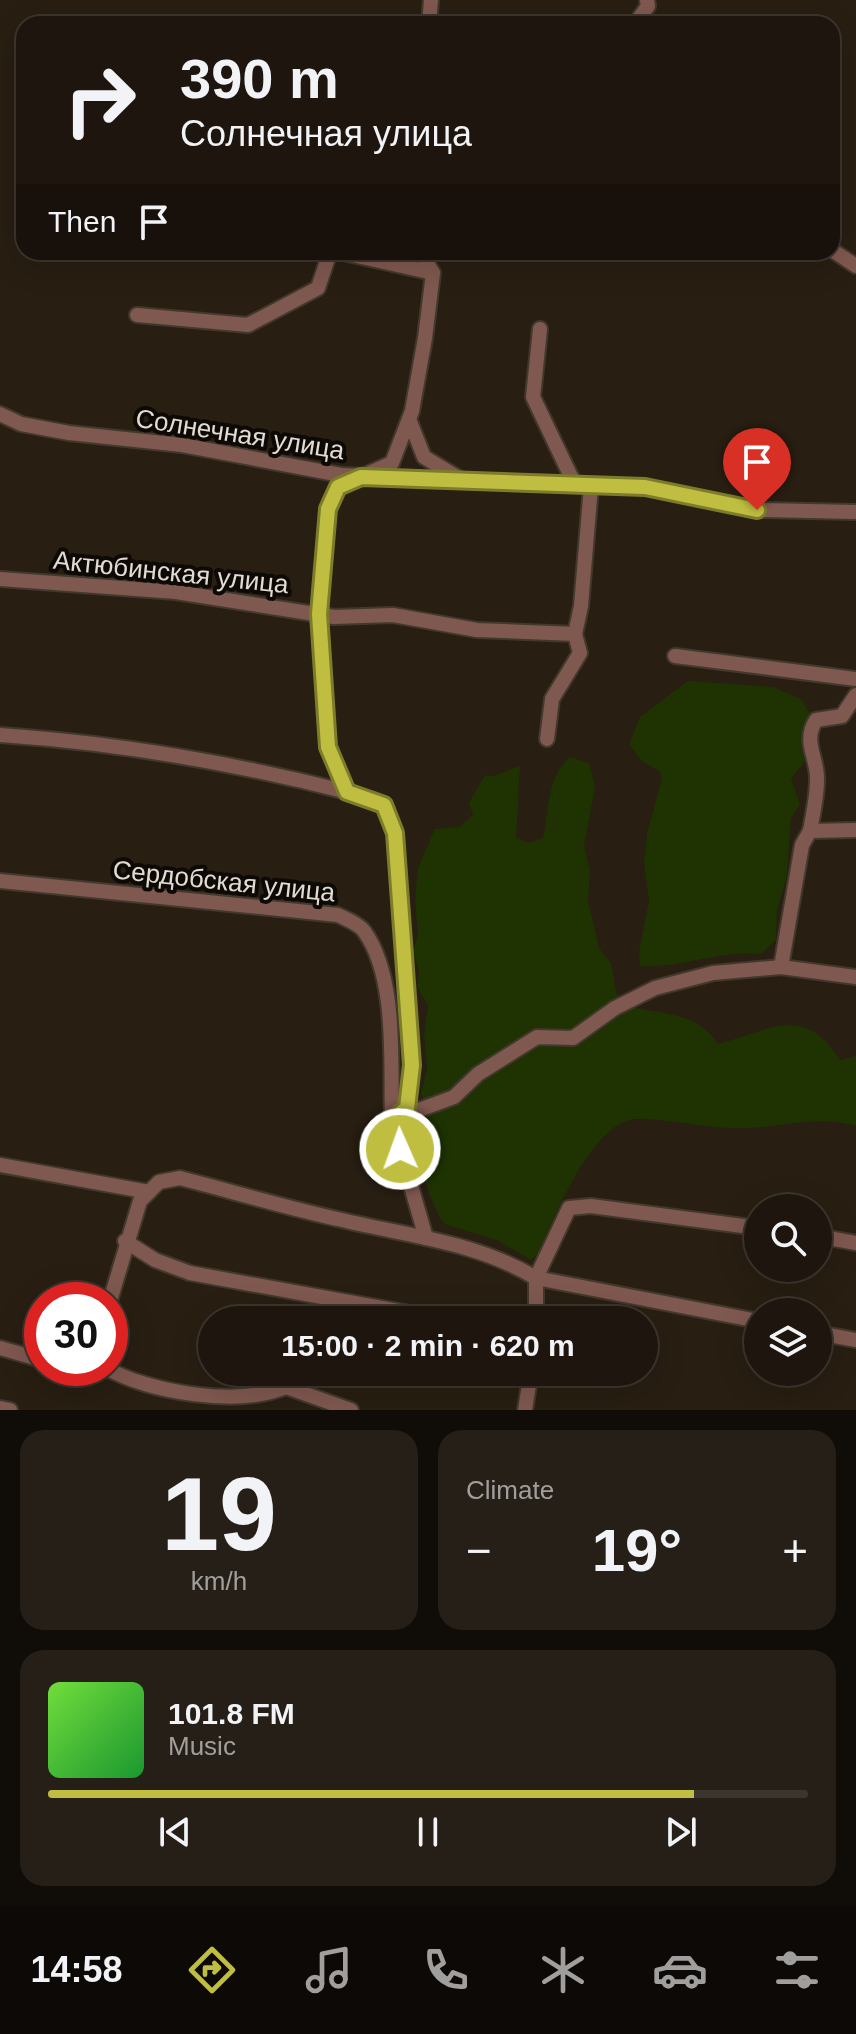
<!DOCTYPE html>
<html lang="en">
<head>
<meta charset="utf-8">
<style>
	:root { --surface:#1e160e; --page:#261f17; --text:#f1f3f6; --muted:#a19f9e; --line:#3c352e; --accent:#bfbe41 }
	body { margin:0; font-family:Helvetica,sans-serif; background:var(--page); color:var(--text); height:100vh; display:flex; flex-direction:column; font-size:30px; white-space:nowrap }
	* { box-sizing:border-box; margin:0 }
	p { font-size:26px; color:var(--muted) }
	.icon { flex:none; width:44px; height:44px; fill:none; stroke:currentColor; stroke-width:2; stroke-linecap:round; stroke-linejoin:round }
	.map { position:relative; height:1410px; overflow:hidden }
	.sheet { display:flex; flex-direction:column; gap:20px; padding:20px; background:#100c08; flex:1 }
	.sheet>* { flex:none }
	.hud { position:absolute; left:16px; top:16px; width:824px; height:244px; border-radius:24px; box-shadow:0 8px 32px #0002,0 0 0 2px var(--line); background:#1e160e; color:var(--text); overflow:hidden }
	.fabs { position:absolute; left:744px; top:1194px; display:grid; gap:16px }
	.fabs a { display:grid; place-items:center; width:88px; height:88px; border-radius:50%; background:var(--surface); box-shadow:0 8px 32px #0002,0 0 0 2px var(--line); font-size:40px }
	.speed { position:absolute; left:24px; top:1282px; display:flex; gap:16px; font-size:40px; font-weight:700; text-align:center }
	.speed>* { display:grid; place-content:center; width:104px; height:104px; border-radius:50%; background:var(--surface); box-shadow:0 8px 32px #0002,0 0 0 2px var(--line); line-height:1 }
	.speed .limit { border:12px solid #d22; background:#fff; color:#111 }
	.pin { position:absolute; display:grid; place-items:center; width:68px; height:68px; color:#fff; margin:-82px -34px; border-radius:50% 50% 50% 0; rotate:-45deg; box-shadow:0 0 8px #0007 }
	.pin .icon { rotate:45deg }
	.me { position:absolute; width:88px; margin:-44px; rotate:358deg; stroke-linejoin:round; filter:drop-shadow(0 0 6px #0008) }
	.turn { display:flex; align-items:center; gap:28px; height:168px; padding:0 32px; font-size:36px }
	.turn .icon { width:104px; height:104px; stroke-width:2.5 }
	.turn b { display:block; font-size:56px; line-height:68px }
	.then { display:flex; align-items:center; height:76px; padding:0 32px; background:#0003; gap:16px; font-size:30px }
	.big { font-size:60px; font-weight:800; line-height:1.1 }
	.sheet .card { flex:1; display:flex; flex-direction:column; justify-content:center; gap:12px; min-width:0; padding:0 28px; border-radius:24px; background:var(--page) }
	.sheet .dial { align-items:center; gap:0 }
	.dial b { font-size:104px; line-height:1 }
	.song { display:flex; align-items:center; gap:24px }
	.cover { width:96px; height:96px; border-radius:12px; background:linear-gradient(135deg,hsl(100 70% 55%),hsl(130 70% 35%)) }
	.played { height:8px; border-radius:4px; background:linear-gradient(90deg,var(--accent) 85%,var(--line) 85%) }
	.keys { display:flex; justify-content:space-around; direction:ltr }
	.heat { display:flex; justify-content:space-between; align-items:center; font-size:44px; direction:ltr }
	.sheet .tiles { flex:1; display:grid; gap:20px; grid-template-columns:1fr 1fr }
	.card:last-child { grid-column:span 2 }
	.trip { position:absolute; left:198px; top:1306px; width:460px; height:80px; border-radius:40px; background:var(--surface); box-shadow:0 8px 32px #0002,0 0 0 2px var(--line); font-weight:800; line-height:80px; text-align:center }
	.tab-bar { display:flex; height:128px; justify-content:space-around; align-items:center; background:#0c0906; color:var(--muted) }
	.tab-bar .icon { width:56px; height:56px }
	.tab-bar .current { color:var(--accent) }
	.tab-bar b { font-size:36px; color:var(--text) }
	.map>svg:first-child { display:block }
	.green { fill:#1e3301 }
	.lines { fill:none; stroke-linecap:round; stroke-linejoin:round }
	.street-casing { stroke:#42382d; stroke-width:18 }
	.street { stroke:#7f584f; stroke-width:14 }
	.route-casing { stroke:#7c7c2a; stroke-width:20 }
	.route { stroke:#bfbe41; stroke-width:14 }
	.labels { text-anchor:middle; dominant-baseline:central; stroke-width:8; stroke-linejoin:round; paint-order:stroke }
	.street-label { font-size:26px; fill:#e2dbd3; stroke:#0d0905 }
</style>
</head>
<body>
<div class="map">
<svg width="856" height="1410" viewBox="0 0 856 1410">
	<rect width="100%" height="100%" fill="#281e12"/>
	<!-- green -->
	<g class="green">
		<path d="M688 681 774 687 802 700 816 724 805 761 791 779 800 804 791 818 787 875 777 910 776 940 761 954C721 949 681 969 640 966L639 952 649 901 644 862 647 834 662 778 660 772 642 761 629 744 640 717Z"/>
		<path d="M570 757 589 763 595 787 584 846 590 871 588 901 599 948 611 963 616 992 623 1004C658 1016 696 1009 718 1044 768 1031 804 1002 840 1060L856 1056V1126C814 1114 783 1128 740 1128 705 1129 669 1118 636 1119 594 1120 553 1218 539 1253L531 1260 497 1240 444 1224C425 1193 411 1143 426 1108L421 1094 427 1068 424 1035 428 1006 417 986 419 970 413 952 418 934 415 901 418 868 435 829 459 827 473 815 469 803 485 775 494 776 520 766 516 837 528 843 543 838C550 809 546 778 570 757Z"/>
	</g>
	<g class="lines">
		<defs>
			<g id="street">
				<polyline points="429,24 431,0"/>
				<polyline points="635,24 648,6 647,0"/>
				<polyline points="832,250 856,266"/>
				<polyline points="339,252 433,273"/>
				<polyline points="420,252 433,273 425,338 412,411 392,463 338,487 328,509 319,614 328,747 347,792 384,805 395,833 412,1065 407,1108 392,1120 426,1238"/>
				<polyline points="137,315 248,325 318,288 330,252"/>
				<polyline points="540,329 533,397 575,485"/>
				<polyline points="0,414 21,424 69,433 182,445 341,475 645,487 757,510 856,512"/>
				<polyline points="409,419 424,457 462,480"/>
				<polyline points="0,579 176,592 334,617 393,615 477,630 575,634"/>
				<polyline points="675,656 856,679"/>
				<path d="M0 735C117 743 234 763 347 792"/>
				<polyline points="547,739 552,699 580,653 575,634 581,606 591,486"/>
				<path d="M810 831C813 814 817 797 817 780 818 758 802 742 816 720L842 716 856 695"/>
				<path d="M0 881 338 915C346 919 359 924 364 931 398 978 390 1064 392 1120L454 1097 478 1074 537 1037 573 1038 615 1008 655 988 713 973 781 967 856 977"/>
				<polyline points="781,967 802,845 810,831 856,830"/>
				<polyline points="0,1165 149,1192"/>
				<polyline points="758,1228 591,1206 569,1208 536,1278 758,1321"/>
				<polyline points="818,1236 856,1243"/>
				<polyline points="125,1241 155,1260 190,1273 448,1320"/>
				<path d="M110 1301 140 1201 159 1182 180 1178C234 1192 287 1208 342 1220 408 1236 476 1242 536 1278V1320"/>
				<polyline points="818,1333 856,1340"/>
				<polyline points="0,1348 42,1360"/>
				<path d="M106 1368C151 1393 238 1407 286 1387L351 1410"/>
				<polyline points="0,1408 10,1410"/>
				<polyline points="525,1410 531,1372"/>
			</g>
		</defs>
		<!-- street casing -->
		<use href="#street" class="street-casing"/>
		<!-- street -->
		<use href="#street" class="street"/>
	</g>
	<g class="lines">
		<defs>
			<polyline id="route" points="400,1149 392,1120 407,1108 412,1065 395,833 384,805 347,792 328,747 319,614 328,509 338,487 361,477 645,487 757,510"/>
		</defs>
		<!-- route casing -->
		<use href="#route" class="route-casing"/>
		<!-- route -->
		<use href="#route" class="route"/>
	</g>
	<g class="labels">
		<!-- street labels -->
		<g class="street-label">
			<text transform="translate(240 434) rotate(9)">Солнечная улица</text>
			<text transform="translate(171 572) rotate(6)">Актюбинская улица</text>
			<text transform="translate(224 881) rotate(6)">Сердобская улица</text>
		</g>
	</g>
</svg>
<div class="fabs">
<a><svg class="icon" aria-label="search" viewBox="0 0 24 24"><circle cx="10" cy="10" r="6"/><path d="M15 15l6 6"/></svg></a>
<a><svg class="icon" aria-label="layers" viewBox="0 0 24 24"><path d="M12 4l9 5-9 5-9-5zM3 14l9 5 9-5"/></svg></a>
</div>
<div class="speed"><div class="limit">30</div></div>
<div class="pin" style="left:757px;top:510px;background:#d93025"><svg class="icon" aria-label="arrive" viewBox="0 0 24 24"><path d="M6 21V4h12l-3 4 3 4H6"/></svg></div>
<svg class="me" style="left:400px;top:1149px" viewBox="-20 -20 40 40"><circle r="17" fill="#bfbe41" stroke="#fff" stroke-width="3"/><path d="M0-11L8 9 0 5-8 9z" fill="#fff"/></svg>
<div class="trip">15:00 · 2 min · 620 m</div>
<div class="hud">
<div class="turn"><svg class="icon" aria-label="right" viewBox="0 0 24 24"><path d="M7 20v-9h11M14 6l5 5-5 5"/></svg><div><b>390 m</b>Солнечная улица</div></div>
<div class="then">Then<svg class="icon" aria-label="arrive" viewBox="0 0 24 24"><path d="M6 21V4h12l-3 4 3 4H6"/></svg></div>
</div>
</div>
<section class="sheet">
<div class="tiles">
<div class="card dial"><b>19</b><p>km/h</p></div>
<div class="card"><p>Climate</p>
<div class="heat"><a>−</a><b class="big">19°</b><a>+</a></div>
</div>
<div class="card">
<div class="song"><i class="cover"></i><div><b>101.8 FM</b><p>Music</p></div></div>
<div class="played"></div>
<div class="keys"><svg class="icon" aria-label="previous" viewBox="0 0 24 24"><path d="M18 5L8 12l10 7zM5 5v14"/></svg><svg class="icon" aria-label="pause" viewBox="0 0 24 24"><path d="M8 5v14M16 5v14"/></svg><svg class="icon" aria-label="next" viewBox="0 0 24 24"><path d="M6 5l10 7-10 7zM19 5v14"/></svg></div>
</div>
</div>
</section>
<nav class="tab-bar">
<b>14:58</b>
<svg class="icon current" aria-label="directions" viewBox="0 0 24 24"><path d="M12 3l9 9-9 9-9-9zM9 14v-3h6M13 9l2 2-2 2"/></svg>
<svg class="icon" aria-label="music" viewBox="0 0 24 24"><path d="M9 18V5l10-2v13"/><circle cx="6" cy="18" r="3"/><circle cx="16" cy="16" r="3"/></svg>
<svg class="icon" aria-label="phone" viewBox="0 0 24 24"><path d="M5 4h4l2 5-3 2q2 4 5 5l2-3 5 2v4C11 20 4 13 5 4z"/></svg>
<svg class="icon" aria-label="climate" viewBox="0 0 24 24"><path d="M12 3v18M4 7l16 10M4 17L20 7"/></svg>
<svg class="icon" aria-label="car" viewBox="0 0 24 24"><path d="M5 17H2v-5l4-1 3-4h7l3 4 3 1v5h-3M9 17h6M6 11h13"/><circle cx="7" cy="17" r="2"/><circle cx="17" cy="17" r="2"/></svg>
<svg class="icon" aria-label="filters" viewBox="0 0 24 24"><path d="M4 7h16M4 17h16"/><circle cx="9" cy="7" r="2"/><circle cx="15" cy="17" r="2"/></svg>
</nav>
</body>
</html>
